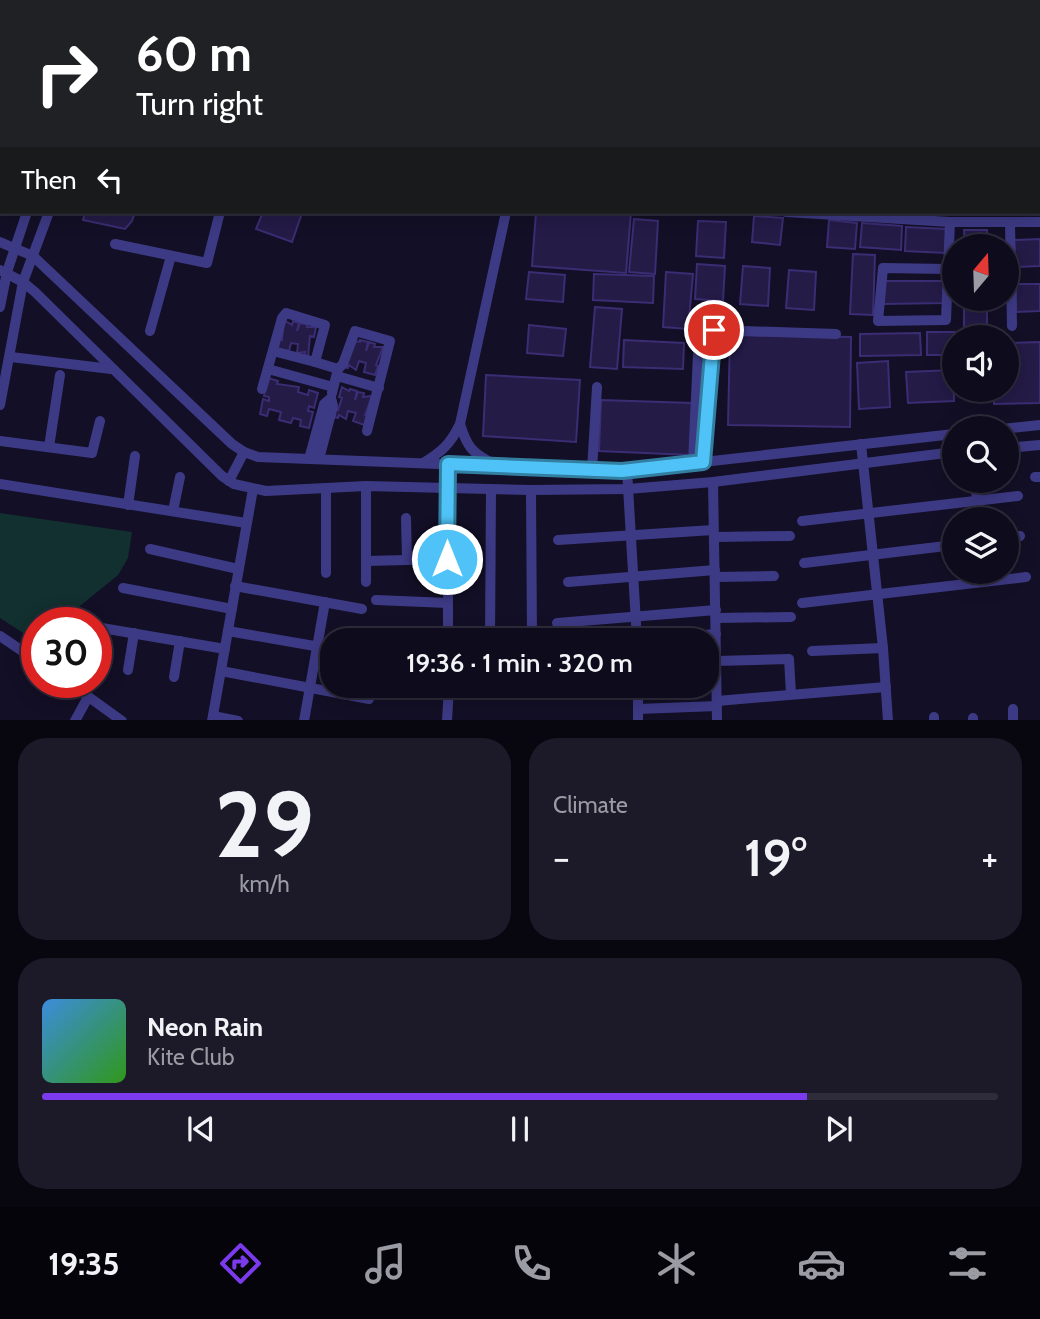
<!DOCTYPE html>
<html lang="en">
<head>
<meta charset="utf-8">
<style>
	:root { --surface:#0e0b1c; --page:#1c1929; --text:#f1f3f6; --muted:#9b9ba3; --line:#2e2b3b; --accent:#7c3aed }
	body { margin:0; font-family:Cabin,sans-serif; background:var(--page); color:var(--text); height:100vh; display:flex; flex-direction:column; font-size:26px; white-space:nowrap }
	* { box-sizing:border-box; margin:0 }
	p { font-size:23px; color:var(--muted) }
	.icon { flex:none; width:38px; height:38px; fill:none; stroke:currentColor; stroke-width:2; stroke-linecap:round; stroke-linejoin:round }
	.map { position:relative; height:720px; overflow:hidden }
	.sheet { display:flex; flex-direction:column; gap:18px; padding:18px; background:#08060f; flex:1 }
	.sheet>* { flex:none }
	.top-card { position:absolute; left:0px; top:0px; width:1041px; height:214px; box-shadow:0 4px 18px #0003,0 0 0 2px var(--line); background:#202124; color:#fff; overflow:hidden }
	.needle { width:46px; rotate:19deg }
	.controls { position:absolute; left:942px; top:234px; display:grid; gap:14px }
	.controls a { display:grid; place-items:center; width:77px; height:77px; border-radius:50%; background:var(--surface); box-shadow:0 4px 18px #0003,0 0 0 2px var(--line); font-size:35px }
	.speed { position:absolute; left:21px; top:607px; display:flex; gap:14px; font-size:35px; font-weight:700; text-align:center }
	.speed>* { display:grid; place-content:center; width:91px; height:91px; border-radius:50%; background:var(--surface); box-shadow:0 4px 18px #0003,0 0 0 2px var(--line); line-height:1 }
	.speed .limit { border:10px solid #d22; background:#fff; color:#111 }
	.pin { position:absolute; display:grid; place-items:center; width:60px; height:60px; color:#fff; margin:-30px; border:4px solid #fff; border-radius:50%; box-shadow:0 2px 7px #0007 }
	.me { position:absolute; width:77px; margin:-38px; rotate:0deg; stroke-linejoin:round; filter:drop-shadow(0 0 5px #0008) }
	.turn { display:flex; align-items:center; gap:24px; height:147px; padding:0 21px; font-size:32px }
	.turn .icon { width:91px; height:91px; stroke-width:2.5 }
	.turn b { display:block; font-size:49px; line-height:60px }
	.then { display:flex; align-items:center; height:66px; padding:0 21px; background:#0003; gap:14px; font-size:26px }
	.big { font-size:52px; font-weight:600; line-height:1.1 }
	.sheet .card { flex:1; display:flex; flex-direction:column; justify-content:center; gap:10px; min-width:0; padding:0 24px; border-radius:28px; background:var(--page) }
	.sheet .dial { align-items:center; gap:0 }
	.dial b { font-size:91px; line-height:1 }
	.song { display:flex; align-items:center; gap:21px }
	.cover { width:84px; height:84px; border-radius:10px; background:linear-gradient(135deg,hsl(210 70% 55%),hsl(110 70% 35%)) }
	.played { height:7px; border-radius:4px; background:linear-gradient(90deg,var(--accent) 80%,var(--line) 80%) }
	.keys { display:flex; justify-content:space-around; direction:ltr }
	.heat { display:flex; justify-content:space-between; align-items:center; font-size:38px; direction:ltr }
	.sheet .tiles { flex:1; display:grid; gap:18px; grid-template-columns:1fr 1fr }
	.card:last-child { grid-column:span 2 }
	.trip { position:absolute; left:320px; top:628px; width:399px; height:70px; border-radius:28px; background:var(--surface); box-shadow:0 4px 18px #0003,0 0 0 2px var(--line); font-weight:600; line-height:70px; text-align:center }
	.menu { display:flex; height:112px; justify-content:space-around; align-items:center; background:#06040b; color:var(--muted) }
	.menu .icon { width:49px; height:49px }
	.menu .active { color:var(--accent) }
	.menu b { font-size:32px; color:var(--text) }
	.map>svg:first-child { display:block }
	.green { fill:#12302f }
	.building { fill:#241b47; stroke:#3b2d73; stroke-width:2 }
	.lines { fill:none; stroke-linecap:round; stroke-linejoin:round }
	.minor { stroke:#3d3a85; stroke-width:10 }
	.route-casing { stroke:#337fa1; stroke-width:18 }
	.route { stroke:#4fc3f7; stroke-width:12 }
</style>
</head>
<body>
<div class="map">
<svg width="1040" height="721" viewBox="0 0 1040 721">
	<rect width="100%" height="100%" fill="#130f26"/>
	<!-- green -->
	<polygon class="green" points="0,513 132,532 128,558 118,575 59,623 37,623 37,642 0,618"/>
	<!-- building -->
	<g class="building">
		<polygon points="85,212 135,212 132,221 125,229 83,220"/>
		<polygon points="263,212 302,213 292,242 256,229"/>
		<polygon points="536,212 631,212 626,273 532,266"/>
		<polygon points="754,216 783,218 780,245 752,242"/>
		<polygon points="634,219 658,221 655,274 629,272"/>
		<polygon points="829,220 857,223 855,249 827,247"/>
		<polygon points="698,221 726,222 724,258 696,256"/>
		<polygon points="862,223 902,226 901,250 860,247"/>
		<polygon points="906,227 947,229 946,253 905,251"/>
		<polygon points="964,230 987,230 987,247 965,247"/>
		<polygon points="1040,239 1040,266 1015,267 1014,240"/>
		<polygon points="853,254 875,255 873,315 850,314"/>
		<polygon points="697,264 725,266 723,301 695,299"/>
		<polygon points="743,266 770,268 768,306 740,304"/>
		<polygon points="789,270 816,272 814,310 786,308"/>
		<polygon points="529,272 565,275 563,302 526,299"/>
		<polygon points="666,272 693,274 688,329 663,327"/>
		<polygon points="594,274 654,276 653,303 593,300"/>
		<polygon points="884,281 944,281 945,303 884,304"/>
		<polygon points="1016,284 1040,284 1040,311 1016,312"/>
		<rect x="964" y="299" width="23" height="28"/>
		<polygon points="595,307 622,309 617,369 590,367"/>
		<polygon points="284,320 292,325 293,321 299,323 297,331 300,323 308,325 307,327 316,327 314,337 310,336 308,357 304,356 305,352 297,353 298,344 291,343 289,351 277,349 279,339 282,340"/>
		<polygon points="529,325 566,329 563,356 527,353"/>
		<polygon points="927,332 987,332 987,338 954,338 954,355 927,355"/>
		<polygon points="920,333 921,355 860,356 860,334"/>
		<polygon points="730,335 851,337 850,427 728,425"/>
		<polygon points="360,340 368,342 366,351 369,342 375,344 374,347 383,347 376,365 378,366 375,375 364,372 366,363 359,361 356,370 349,365 348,368 344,367 356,341 360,342"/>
		<polygon points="624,340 684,343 683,369 623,367"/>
		<polygon points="1040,342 1040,403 994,404 993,390 1006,390 1006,343"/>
		<polygon points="888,361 890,407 859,409 857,363"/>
		<polygon points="953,370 954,401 908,403 906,372"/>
		<polygon points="486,375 580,380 576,442 483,436"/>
		<polygon points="268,378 278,381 277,384 299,387 298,392 308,395 309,390 318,393 314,408 309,406 308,411 313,412 309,428 300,426 301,420 293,418 291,423 279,420 281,412 269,409 267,416 260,414 263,399 269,401 269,397 264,396"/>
		<polygon points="342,387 349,391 350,389 357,391 355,400 358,392 364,393 363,397 372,396 365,415 367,416 364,425 353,421 356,413 348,411 346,419 339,415 338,418 334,417 336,409 338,410 342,398 339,397"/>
		<polygon points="601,400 692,403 690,455 599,451"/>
	</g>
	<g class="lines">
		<!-- minor -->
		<g class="minor">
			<polyline points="225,0 225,2"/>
			<polyline points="38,2 38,0"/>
			<polyline points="91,2 92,0"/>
			<polyline points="560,2 561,0"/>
			<polyline points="601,2 601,0"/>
			<polyline points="0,5 2,5"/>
			<polyline points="0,205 2,195"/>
			<polyline points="786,212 950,222 1040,222"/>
			<polyline points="1010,223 1012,326"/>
			<polyline points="0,242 33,256 232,444 244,452 258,457 622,471 954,434"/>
			<polyline points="115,244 207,263 220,212"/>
			<polyline points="947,269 883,268 878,321 946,320 950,222"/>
			<polyline points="0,270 23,282 35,292 222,476 234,484 266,491 366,486 531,490 628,489 713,482 954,452"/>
			<polyline points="0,307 7,272 27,212"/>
			<polyline points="150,331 171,256"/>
			<polyline points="11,357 111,369"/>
			<polyline points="315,362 338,369 332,393"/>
			<polyline points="268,369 333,387"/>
			<polyline points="338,369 343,364 355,331 390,341 367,431"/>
			<polyline points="337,376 379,388"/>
			<polyline points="262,389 282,318 286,313 325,325 315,362 273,351"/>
			<polyline points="0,405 23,282 49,212"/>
			<path d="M460 424C467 447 472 453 494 464"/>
			<polyline points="1002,429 1040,425"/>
			<polyline points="0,441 92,453 100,421"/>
			<polyline points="861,444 883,648 888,721"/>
			<polyline points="49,447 60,375"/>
			<polyline points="1006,448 1040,445"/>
			<polyline points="309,459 324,404 331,398 333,406 319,459"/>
			<polyline points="703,462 714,330 836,334"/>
			<path d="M423 463C442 452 451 443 460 424L506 212"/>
			<polyline points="693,463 698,354"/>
			<polyline points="448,464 448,640"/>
			<polyline points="592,470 597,387"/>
			<polyline points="627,470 637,640"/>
			<polyline points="1035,477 1040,477"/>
			<polyline points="229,481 244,452"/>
			<polyline points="975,481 979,520"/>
			<polyline points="713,482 717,721"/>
			<polyline points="0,484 246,523"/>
			<polyline points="531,490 532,640"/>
			<polyline points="128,505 135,456"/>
			<polyline points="173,511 180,477"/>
			<polyline points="406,518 407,560"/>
			<polyline points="802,521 1018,496"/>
			<polyline points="714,537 790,536"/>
			<polyline points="1006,539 1020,536"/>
			<polyline points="558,540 713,530"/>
			<polyline points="150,549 238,569"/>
			<polyline points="366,561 448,559"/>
			<polyline points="804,563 954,545"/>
			<polyline points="326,573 326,488"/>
			<polyline points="715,577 774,576"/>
			<polyline points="366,582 366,486"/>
			<polyline points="568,582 715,570"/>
			<polyline points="235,586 362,609"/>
			<polyline points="123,588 232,609"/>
			<polyline points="376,600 448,603"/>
			<polyline points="802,603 1026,577"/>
			<polyline points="716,618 791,617"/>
			<polyline points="557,623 716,610"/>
			<polyline points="96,627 225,649"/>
			<polyline points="228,631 332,649"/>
			<polyline points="0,636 37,661"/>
			<polyline points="681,637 716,634"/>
			<polyline points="377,640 394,640"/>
			<polyline points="490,640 491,490"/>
			<polyline points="812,651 883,648"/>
			<polyline points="716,661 789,659 791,694"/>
			<polyline points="128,670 134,633"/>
			<polyline points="221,671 369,699"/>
			<polyline points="174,677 180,641"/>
			<polyline points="68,682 122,721"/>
			<polyline points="638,686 638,721"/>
			<polyline points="717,701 886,687"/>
			<polyline points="638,709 717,706"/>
			<polyline points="1013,709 1013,721"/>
			<polyline points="213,716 238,721"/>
			<polyline points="934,717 934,721"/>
			<polyline points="973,718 973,721"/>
			<polyline points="75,721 88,697"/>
			<polyline points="212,721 253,489"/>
			<polyline points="304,721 325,602"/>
			<polyline points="447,721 449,686"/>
		</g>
	</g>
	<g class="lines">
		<defs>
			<polyline id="route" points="447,559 448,464 622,471 703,462 714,330"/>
		</defs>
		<!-- route casing -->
		<use href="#route" class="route-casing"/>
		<!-- route -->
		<use href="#route" class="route"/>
	</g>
</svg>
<div class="controls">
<a><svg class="needle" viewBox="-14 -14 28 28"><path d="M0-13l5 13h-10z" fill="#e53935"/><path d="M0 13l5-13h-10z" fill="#9b9ba3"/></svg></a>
<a><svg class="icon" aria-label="sound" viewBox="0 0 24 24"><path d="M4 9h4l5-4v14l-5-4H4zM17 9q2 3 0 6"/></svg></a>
<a><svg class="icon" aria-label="search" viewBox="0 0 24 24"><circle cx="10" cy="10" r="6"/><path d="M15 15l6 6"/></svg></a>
<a><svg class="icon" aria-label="layers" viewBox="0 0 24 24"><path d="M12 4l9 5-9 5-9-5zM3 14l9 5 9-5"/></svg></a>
</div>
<div class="speed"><div class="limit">30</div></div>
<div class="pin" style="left:714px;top:330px;background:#d93025"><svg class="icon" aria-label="arrive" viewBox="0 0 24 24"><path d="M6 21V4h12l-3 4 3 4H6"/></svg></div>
<svg class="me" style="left:447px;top:559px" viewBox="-20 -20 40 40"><circle r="17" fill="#4fc3f7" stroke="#fff" stroke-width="3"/><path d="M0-11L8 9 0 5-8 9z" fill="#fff"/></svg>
<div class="trip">19:36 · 1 min · 320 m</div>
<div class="top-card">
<div class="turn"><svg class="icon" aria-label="right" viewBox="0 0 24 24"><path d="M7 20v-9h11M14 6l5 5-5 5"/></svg><div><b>60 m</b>Turn right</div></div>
<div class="then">Then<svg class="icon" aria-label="left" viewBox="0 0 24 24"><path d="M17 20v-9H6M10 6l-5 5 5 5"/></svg></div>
</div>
</div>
<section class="sheet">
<div class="tiles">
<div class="card dial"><b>29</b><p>km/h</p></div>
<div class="card"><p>Climate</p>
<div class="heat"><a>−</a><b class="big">19°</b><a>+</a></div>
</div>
<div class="card">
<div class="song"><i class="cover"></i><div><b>Neon Rain</b><p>Kite Club</p></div></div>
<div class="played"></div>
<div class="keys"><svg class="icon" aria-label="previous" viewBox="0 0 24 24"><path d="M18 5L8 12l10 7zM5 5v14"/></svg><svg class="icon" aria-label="pause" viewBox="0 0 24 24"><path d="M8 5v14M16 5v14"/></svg><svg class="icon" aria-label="next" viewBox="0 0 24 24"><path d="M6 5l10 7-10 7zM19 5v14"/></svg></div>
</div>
</div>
</section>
<nav class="menu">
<b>19:35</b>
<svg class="icon active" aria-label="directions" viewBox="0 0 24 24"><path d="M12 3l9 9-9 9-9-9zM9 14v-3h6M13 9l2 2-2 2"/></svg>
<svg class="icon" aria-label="music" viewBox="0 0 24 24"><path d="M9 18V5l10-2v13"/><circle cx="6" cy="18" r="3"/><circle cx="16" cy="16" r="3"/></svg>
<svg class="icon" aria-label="phone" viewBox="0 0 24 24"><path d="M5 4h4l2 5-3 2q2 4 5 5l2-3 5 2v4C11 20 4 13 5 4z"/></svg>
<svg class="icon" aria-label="climate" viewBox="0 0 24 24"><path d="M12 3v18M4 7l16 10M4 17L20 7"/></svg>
<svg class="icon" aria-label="car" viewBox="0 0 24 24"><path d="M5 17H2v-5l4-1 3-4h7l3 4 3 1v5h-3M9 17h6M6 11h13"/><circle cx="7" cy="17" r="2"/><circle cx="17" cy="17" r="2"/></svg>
<svg class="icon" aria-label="filters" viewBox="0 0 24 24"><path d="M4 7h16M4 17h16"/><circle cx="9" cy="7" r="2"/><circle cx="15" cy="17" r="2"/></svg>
</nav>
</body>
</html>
